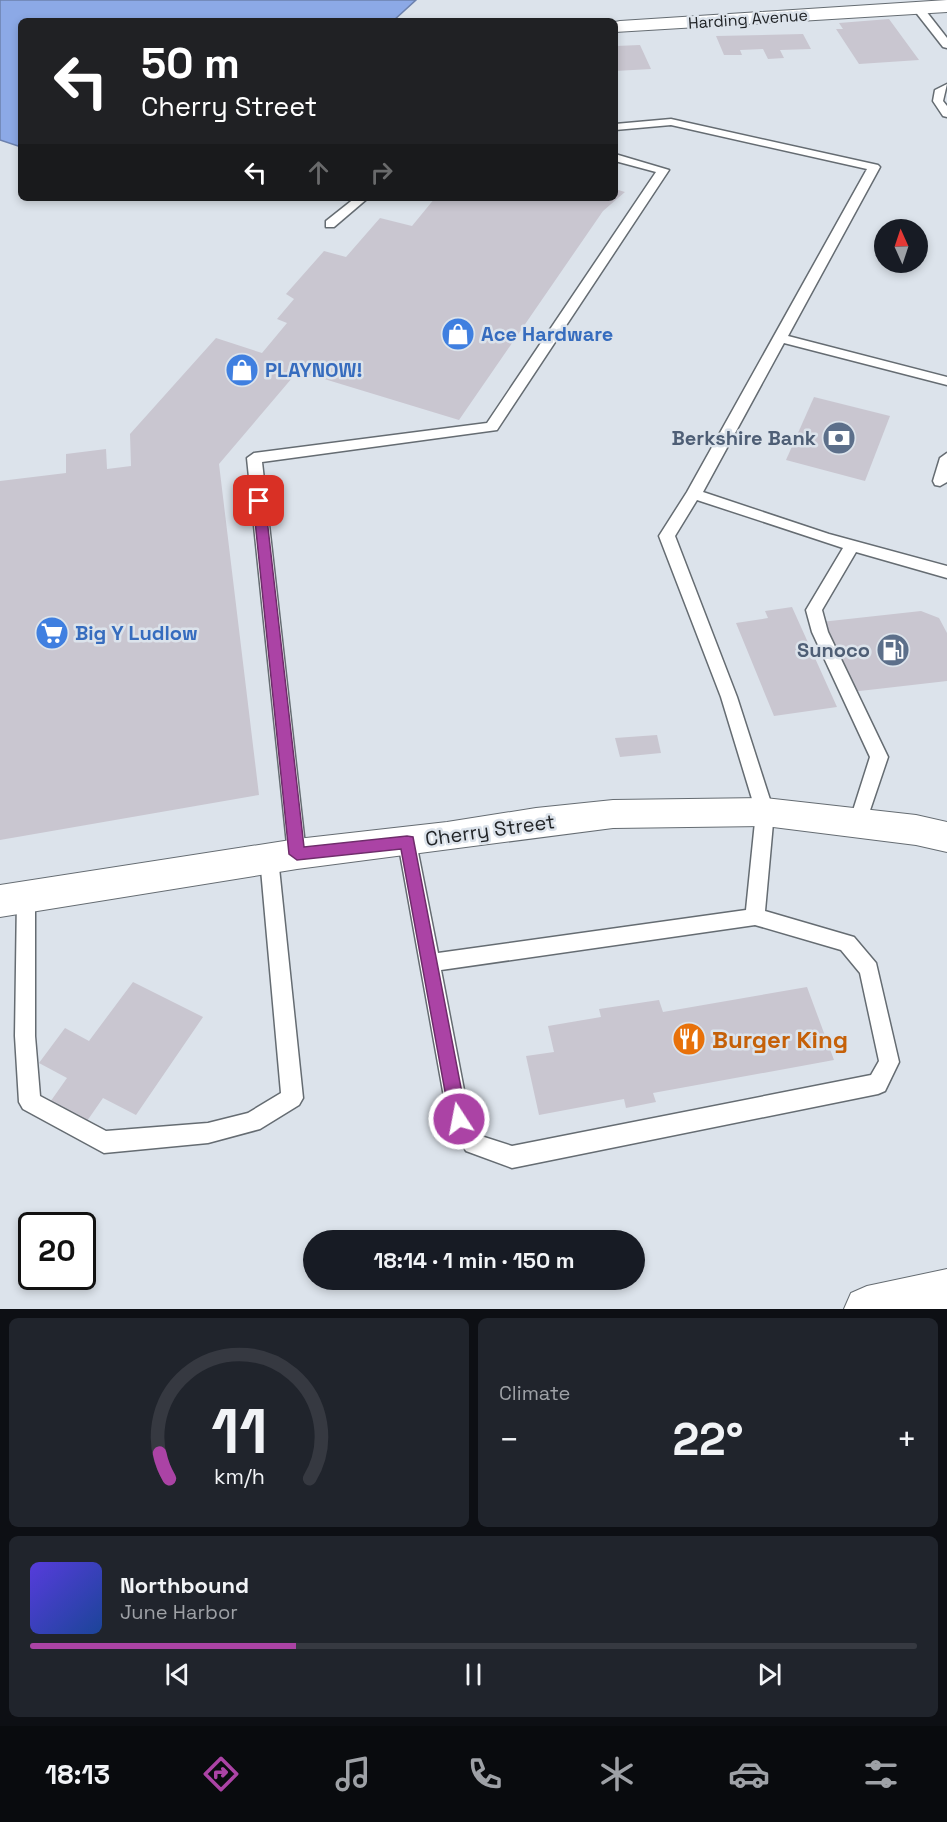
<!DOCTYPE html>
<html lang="en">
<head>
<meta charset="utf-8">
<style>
	:root { --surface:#171b24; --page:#20242c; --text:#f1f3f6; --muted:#9ea1a6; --line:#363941; --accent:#ab43a5 }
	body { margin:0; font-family:"Space Grotesk",sans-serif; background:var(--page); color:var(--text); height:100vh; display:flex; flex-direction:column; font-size:22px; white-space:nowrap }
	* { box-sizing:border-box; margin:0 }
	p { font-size:20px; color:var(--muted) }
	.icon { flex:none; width:33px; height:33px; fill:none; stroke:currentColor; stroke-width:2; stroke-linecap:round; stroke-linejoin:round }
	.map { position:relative; height:1309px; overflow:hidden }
	.drawer { display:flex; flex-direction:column; gap:9px; padding:9px; background:#0d0f14; flex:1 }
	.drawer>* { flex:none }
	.banner { position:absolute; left:18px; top:18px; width:600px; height:183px; border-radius:9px; box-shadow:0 3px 9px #0003; background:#202124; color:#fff; overflow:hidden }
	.needle { width:39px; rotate:357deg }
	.controls { position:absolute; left:874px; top:219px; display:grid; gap:12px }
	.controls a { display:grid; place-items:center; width:54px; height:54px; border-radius:50%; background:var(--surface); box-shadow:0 3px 9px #0003; font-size:30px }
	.speed { position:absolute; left:18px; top:1212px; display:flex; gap:12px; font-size:30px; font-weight:700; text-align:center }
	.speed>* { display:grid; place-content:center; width:78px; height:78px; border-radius:50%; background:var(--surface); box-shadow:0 3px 9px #0003; line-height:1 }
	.speed .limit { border:3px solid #111; border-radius:9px; background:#fff; color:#111 }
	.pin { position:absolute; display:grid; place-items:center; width:51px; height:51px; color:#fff; margin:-26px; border-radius:12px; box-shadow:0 3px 9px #0006 }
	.me { position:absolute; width:66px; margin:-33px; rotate:349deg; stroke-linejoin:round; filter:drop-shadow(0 0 4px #0008) }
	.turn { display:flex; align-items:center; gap:21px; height:126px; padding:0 24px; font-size:27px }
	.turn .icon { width:78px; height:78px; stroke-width:2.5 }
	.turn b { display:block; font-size:42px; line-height:51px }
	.lanes { display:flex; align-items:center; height:57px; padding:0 24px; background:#0003; justify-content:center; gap:30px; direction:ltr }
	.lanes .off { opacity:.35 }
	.big { font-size:45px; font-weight:600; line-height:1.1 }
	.drawer .card { flex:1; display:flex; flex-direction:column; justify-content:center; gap:9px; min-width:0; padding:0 21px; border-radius:9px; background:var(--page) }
	.drawer .dial { align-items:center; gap:0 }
	.dial svg { height:156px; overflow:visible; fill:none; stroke:var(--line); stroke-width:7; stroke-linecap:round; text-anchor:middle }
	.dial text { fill:var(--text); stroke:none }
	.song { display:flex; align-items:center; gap:18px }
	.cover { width:72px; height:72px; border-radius:9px; background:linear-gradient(135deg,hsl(250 70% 55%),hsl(220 70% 35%)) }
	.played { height:6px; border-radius:3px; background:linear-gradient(90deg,var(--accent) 30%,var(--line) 30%) }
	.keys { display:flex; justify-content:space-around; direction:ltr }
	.heat { display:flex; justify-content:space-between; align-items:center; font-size:33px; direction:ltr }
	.drawer .tiles { flex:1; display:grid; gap:9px; grid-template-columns:1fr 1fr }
	.card:last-child { grid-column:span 2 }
	.trip { position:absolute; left:303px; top:1230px; width:342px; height:60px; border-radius:30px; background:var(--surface); box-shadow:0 3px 9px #0003; font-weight:600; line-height:60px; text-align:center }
	.dock { display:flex; height:96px; justify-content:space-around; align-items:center; background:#090b0e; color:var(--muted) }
	.dock .icon { width:42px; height:42px }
	.dock .selected { color:var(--accent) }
	.dock b { font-size:27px; color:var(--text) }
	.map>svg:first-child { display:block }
	.water { fill:#8ca9e6; stroke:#6c81ad; stroke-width:1.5 }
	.building { fill:#c9c6d0 }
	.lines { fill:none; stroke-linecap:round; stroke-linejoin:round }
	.service-casing { stroke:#656c72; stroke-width:3 }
	.minor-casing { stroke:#656c72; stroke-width:2 }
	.motorway-casing { stroke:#656c72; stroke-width:2 }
	.service { fill:#fff; fill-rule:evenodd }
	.minor { fill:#fff; fill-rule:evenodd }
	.motorway { fill:#fff; fill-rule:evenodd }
	.route { fill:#ab43a5; stroke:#6f2c6b; stroke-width:1.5 }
	.labels { text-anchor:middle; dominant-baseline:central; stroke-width:5; stroke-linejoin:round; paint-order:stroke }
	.far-street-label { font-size:16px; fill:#222528; stroke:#dce3eb }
	.shop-label { font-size:20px; font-weight:bold; fill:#366cbe; stroke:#dce3eb; text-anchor:start }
	.service-label { font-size:20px; font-weight:bold; fill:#4e5e75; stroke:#dce3eb; text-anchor:end }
	.street-label { font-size:20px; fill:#222528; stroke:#dce3eb }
	.near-food-label { font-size:24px; font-weight:bold; fill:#c56008; stroke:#dce3eb; text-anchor:start }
</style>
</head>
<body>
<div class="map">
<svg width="947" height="1309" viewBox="0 0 947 1309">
	<rect width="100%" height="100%" fill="#dce3eb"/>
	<!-- water -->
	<polygon class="water" points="0,0 416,0 393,21 21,21 21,147 0,140"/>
	<!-- building -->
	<g class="building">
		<polygon points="889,19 919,60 859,64 836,29 843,29 839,23"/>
		<polygon points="803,34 811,49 780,50 784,58 768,59 763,49 740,50 742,55 724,55 716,36"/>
		<polygon points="640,45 651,69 615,71 616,46"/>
		<polygon points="615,189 625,192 603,211 459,420 298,371 219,464 259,795 0,840 0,481 66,473 66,454 106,449 107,469 131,466 130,434 216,338 262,353 287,323 277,319 294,299 286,294 324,251 346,257 380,218 412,226 435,198 615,198"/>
		<polygon points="814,397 890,416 865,481 786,460"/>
		<polygon points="792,607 837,707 774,716 736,623 768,618 765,611"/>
		<polygon points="921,611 939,618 947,633 947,681 851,692 821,622"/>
		<polygon points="657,735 661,753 620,757 615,738"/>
		<polygon points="133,982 203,1017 136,1115 103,1098 87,1121 48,1105 67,1078 39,1063 65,1028 89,1041"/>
		<polygon points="807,987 834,1060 653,1093 656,1102 626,1108 624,1099 539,1115 526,1056 554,1052 548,1026 601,1017 599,1009 659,1000 663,1012"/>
	</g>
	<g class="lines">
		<defs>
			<g id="service">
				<polygon points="914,6 922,6 947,38 947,48 943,47 914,10"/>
				<polygon points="947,84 943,101 947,106 947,117 943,116 933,101 935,90"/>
				<path d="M671 119 878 165 880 167 788 336 947 377V385L784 343 703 492 829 534 947 566V578L856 552 822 610 828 632 888 757 864 828 858 831 852 828 849 823 870 757 812 632 806 610 843 548 697 500 675 536 737 697 774 812 765 911 854 937 876 963 899 1062 885 1091 878 1094 512 1168 466 1151 448 1119 398 842 400 837 407 834 414 837 416 842 438 953 746 910 756 812 721 697 659 536 687 492 867 169 671 125 615 130V124ZM755 925 841 950 860 973 879 1061 871 1075 512 1146 481 1136 469 1116 441 970Z"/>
				<polygon points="615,154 669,170 497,430 262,462 306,854 304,860 297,862 290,860 288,854 247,458 254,453 487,423 656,172 615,161"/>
				<polygon points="355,198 368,198 334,227 326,227 326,221"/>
				<polygon points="947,453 947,482 940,486 935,485 933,481 940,458"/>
				<polygon points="269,850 276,852 278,858 303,1098 299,1105 260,1129 208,1143 104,1153 23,1109 19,1102 15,1036 17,897 19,891 26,889 33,891 35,897 35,1036 40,1096 106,1131 208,1123 248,1113 281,1093 260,858 262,852"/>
			</g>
			<g id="minor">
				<polygon points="947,0 947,12 615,32 615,22 620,21"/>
				<polygon points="765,798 916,815 947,822 947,852 916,845 765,826 613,828 297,869 0,917 0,885 297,839 447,822 536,808 613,800"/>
			</g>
			<polygon id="motorway" points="947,1269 947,1309 844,1309 851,1293 867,1286"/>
		</defs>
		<!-- service casing -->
		<use href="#service" class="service-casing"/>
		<!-- minor casing -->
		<use href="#minor" class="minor-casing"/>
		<!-- motorway casing -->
		<use href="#motorway" class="motorway-casing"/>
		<!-- service -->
		<use href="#service" class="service"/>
		<!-- minor -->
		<use href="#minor" class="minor"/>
		<!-- motorway -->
		<use href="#motorway" class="motorway"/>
	</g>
	<!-- route -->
	<polygon class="route" points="259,497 265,501 304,847 407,836 413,837 467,1119 465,1125 459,1128 452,1125 450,1119 401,849 297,860 289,854 253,501"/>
	<!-- icons -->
	<defs>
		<symbol id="shop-disc" viewBox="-11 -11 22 22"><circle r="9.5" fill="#3f7fe0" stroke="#dce3eb"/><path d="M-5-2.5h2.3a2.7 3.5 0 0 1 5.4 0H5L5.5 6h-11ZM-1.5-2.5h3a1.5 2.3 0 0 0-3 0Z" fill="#fff"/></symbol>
		<symbol id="bank-disc" viewBox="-11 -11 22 22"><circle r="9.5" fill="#5c6f8a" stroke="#dce3eb"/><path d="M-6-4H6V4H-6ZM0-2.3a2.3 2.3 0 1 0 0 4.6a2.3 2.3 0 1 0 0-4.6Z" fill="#fff"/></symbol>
		<symbol id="supermarket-disc" viewBox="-11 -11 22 22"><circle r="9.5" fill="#3f7fe0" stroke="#dce3eb"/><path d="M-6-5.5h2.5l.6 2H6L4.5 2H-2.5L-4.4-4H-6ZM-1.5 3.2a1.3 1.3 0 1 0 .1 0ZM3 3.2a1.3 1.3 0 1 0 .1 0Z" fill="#fff"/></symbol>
		<symbol id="fuel-disc" viewBox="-11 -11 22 22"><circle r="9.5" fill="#5c6f8a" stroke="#dce3eb"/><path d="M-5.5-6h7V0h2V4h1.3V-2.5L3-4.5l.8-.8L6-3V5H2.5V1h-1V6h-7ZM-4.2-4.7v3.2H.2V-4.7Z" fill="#fff"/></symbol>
		<symbol id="restaurant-disc" viewBox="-11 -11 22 22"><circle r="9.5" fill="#e8710a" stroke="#dce3eb"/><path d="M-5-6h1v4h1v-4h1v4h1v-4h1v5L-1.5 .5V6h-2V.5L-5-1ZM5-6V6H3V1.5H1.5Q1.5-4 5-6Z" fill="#fff"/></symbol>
	</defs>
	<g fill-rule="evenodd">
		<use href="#shop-disc" x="439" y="315" width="38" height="38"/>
		<use href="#shop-disc" x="223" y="351" width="38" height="38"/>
		<use href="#bank-disc" x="820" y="419" width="38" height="38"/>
		<use href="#supermarket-disc" x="33" y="614" width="38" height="38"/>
		<use href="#fuel-disc" x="874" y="631" width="38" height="38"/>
		<use href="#restaurant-disc" x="670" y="1020" width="38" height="38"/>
	</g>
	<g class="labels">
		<!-- far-street labels -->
		<g class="far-street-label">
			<text transform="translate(748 19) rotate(-4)">Harding Avenue</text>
		</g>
		<!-- shop labels -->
		<g class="shop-label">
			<text x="481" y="334">Ace Hardware</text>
			<text x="265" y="370">PLAYNOW!</text>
			<text x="75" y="633">Big Y Ludlow</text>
		</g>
		<!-- service labels -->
		<g class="service-label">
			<text x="816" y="438">Berkshire Bank</text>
			<text x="870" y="650">Sunoco</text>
		</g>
		<!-- street labels -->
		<g class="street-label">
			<text transform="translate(490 830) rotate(-8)">Cherry Street</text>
		</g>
		<!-- near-food labels -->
		<g class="near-food-label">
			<text x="712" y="1039">Burger King</text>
		</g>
	</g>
</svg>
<div class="controls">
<a><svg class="needle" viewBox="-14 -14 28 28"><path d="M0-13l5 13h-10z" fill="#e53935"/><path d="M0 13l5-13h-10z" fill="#9ea1a6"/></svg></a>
</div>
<div class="speed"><div class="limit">20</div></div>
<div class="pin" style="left:259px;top:501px;background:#d93025"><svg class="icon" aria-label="arrive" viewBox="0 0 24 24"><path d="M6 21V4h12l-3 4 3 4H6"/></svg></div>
<svg class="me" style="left:459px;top:1119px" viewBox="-20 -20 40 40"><circle r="17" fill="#ab43a5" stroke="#fff" stroke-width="3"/><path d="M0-11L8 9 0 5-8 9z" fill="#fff"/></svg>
<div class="trip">18:14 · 1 min · 150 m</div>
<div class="banner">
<div class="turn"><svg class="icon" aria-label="left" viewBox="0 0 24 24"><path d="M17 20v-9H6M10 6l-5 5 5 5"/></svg><div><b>50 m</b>Cherry Street</div></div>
<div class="lanes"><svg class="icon" aria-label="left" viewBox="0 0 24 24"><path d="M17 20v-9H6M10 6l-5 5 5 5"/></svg><svg class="icon off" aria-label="ahead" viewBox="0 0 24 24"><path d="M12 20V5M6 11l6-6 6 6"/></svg><svg class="icon off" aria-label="right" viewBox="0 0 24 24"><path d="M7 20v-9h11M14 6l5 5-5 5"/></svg></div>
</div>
</div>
<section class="drawer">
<div class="tiles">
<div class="card dial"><svg viewBox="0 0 100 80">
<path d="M14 69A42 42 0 1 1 86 69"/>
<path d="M14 69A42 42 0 0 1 9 56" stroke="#ab43a5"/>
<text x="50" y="56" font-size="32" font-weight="700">11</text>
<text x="50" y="72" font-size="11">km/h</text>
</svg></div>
<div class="card"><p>Climate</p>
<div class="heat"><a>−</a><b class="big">22°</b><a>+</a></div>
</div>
<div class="card">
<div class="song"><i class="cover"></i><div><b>Northbound</b><p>June Harbor</p></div></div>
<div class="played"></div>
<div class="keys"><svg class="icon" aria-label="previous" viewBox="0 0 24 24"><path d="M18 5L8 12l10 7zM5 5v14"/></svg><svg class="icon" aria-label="pause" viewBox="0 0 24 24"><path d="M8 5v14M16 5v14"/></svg><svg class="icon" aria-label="next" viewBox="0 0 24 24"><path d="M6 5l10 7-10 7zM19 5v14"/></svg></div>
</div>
</div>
</section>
<nav class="dock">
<b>18:13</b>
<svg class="icon selected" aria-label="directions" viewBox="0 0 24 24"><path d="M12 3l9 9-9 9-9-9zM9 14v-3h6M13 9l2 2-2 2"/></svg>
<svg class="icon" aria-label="music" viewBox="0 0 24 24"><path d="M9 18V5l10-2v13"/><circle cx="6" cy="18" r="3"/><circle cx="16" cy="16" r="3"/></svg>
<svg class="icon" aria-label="phone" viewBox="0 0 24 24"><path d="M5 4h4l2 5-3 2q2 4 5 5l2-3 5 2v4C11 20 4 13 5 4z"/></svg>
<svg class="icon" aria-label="climate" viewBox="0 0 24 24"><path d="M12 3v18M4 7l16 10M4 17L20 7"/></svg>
<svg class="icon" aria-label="car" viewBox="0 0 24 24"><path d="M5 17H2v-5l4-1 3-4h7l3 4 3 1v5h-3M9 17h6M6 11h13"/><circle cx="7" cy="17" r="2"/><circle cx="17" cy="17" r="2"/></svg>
<svg class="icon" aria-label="filters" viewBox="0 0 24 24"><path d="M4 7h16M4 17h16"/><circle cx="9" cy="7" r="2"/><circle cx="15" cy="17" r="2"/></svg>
</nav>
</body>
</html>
